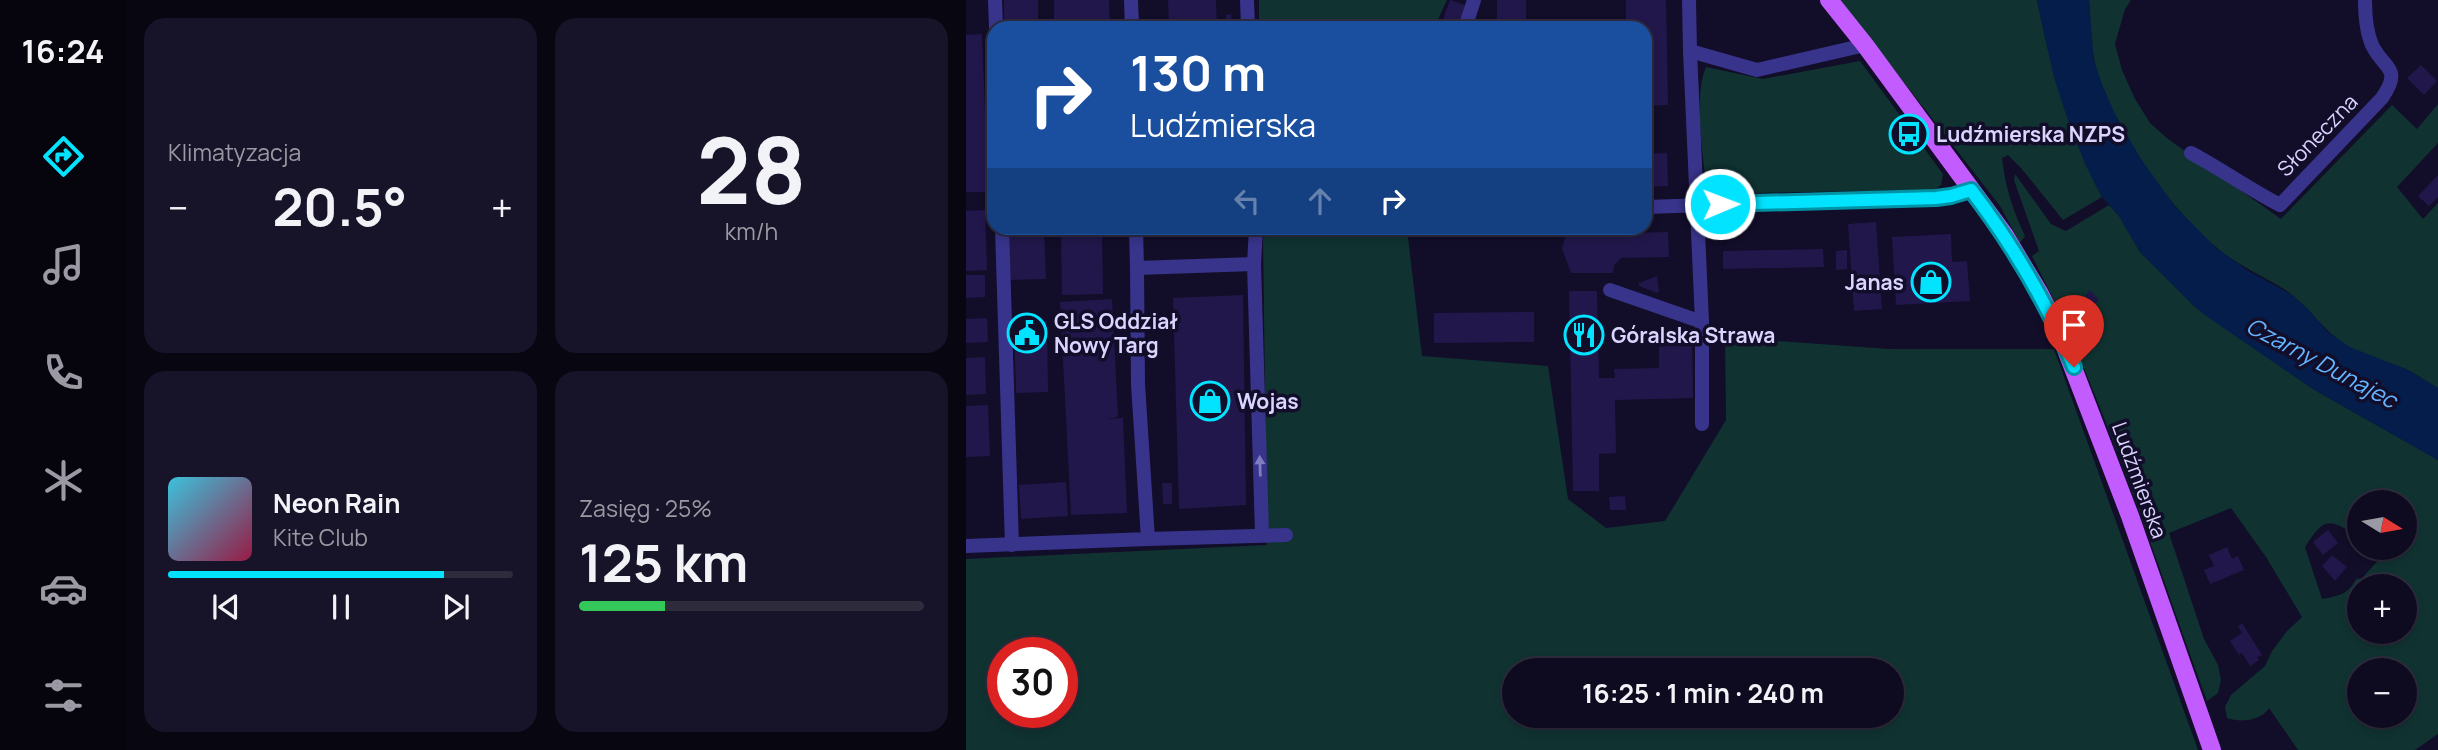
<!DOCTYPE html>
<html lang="pl">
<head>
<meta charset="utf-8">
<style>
	:root { --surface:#0e0a1f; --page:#171328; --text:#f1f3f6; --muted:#9b9aa4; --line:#2e2b3d; --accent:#01e3ff }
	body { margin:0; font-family:Manrope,sans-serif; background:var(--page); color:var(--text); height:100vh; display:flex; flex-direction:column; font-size:26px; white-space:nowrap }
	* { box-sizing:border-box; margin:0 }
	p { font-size:23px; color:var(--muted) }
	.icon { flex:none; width:38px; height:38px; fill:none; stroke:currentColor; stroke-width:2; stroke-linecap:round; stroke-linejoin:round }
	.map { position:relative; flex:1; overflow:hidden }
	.side { display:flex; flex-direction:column; gap:18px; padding:18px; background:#080611; width:840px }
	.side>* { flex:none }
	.banner { position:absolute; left:21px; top:21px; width:665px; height:214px; border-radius:21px; box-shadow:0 4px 10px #0003,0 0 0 2px var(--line); background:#1a4fa0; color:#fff; overflow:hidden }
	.needle { width:46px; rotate:101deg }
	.tools { position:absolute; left:1381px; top:490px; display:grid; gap:14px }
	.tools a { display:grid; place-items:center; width:70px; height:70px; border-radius:50%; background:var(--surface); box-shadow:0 4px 10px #0003,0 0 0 2px var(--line); font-size:35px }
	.speed { position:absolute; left:21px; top:637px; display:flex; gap:14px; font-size:35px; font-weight:700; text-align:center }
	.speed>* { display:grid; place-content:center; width:91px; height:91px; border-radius:50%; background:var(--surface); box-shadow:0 4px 10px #0003,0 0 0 2px var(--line); line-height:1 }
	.speed .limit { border:10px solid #d22; background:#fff; color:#111 }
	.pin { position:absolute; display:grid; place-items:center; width:60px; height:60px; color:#fff; margin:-72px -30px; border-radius:50% 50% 50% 0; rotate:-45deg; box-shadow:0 0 7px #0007 }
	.pin .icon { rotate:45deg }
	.me { position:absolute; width:77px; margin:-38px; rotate:89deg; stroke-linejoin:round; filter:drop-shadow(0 0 5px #0008) }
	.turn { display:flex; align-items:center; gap:24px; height:147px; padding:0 28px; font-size:32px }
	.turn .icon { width:91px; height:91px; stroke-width:2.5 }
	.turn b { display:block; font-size:49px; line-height:60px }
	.lanes { display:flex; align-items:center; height:66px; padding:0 28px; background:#0003; justify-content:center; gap:35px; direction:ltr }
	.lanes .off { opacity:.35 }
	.big { font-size:52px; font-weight:700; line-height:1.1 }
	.side .card { flex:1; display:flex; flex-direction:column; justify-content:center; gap:10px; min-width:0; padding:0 24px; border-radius:21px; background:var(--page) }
	.side .dial { align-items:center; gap:0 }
	.dial b { font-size:91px; line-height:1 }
	.song { display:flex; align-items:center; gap:21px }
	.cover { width:84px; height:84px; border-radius:10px; background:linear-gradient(135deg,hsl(190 70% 55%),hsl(340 70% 35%)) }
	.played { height:7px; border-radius:4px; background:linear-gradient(90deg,var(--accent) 80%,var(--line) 80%) }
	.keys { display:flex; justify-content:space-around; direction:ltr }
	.heat { display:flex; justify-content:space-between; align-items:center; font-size:38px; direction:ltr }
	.charge { height:10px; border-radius:5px; background:linear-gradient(90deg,#34c759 25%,var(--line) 0) }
	.side .tiles { flex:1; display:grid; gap:18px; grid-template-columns:repeat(2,1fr) }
	.trip { position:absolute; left:536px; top:658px; width:402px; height:70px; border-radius:35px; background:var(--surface); box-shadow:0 4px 10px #0003,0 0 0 2px var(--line); font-weight:700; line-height:70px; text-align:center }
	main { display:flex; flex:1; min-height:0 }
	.tab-bar { display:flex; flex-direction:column; width:126px; justify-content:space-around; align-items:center; background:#06040c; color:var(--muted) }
	.tab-bar .icon { width:49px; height:49px }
	.tab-bar .selected { color:var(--accent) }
	.tab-bar b { font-size:32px; color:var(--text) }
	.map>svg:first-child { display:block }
	.green { fill:#103332; fill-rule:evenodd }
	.water { fill:#051d4a }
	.building { fill:#22174b }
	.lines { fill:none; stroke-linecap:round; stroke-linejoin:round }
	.minor { stroke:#38348c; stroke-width:14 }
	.major { stroke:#c35cff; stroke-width:18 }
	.oneway { fill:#817cc0 }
	.route-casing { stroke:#0194a6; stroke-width:18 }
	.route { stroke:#01e3ff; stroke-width:12 }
	.labels { text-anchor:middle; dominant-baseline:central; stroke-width:7; stroke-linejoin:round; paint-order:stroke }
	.poi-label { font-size:21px; font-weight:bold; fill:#dad5ff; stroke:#120d29; text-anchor:start }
	.street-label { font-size:21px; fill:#dad5ff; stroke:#120d29 }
	.water-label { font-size:23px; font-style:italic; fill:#63b5ff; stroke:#120d29 }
</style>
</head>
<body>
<main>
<nav class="tab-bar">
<b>16:24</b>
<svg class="icon selected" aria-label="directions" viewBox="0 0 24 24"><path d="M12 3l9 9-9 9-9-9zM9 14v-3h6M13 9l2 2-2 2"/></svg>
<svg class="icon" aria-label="music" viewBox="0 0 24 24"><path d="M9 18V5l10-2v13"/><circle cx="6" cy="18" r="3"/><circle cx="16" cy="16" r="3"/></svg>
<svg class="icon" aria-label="phone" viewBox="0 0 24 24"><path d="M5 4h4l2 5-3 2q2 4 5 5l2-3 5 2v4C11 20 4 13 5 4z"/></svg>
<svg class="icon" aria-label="climate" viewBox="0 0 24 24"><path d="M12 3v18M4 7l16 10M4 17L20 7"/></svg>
<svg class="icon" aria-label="car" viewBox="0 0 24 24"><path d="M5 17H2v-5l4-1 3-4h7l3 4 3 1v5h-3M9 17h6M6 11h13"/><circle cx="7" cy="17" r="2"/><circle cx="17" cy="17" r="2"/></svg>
<svg class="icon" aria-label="filters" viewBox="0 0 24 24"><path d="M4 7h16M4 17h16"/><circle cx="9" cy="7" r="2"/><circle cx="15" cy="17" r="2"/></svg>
</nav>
<section class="side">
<div class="tiles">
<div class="card"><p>Klimatyzacja</p>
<div class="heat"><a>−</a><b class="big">20.5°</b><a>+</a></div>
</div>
<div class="card dial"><b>28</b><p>km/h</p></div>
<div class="card">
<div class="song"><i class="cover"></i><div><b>Neon Rain</b><p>Kite Club</p></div></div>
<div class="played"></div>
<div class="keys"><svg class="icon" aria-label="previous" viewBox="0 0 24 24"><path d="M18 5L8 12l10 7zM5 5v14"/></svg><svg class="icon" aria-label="pause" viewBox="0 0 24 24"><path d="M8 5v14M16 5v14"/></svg><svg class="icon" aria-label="next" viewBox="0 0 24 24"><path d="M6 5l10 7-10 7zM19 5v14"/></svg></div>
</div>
<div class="card"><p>Zasięg · 25%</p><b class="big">125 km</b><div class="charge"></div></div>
</div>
</section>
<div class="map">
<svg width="1472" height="750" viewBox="0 0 1472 750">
	<rect width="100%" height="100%" fill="#120d29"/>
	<!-- green -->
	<g class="green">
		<polygon points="293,0 481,0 468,28 293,28"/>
		<path d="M874 0H1071C1085 69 1103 135 1136 197L1097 220 1055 168 1042 155 1036 158C1039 186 1047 211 1059 236L1054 243 1034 206Z"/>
		<path d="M1123 0H1165L1159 9 1149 44 1156 70 1169 99 1184 123 1202 139 1315 219 1426 105 1451 129 1472 104V143L1431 187 1457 219 1472 203V388C1461 382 1451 374 1440 369 1421 361 1398 357 1381 346 1356 330 1342 305 1318 289 1295 275 1271 265 1250 247 1202 207 1145 125 1129 63 1124 43 1125 21 1123 0Z"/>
		<path d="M894 61 977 174 975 185 968 190 788 193 751 192 740 182C736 152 728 94 740 67L797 79Z"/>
		<path d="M1049 174 1085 224 1100 231 1143 205 1153 216 1174 252 1229 307 1347 389 1472 460V734L1449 750H1332L1303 708C1295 721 1274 723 1261 718L1259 707 1265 695 1299 666 1306 651 1321 631 1336 617 1300 557 1265 508 1203 533 1238 639 1252 665 1255 680 1252 693 1241 701C1186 552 1139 398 1066 256L1073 251 1048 180ZM1393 502H1438V548H1412L1418 554 1396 578 1390 579C1382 595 1372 596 1356 599L1339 547C1359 515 1364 519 1393 537ZM1393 586H1438V632H1393ZM1393 670H1438V716H1393Z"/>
		<path d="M441 229 456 356 582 366 602 499 640 528 699 521 760 420 759 337 923 349H1088L1232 750H0V559L301 545 297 238 315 231ZM37 653H96V712H37ZM548 670H926V716H548Z"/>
	</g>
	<!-- water -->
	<polygon class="water" points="1071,0 1123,0 1128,61 1136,84 1149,114 1175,159 1208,205 1249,247 1281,270 1326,295 1339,306 1363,333 1384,347 1442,370 1472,388 1472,460 1347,389 1243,318 1229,307 1174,252 1153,216 1136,197 1119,164 1100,115 1087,74"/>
	<!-- building -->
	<g class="building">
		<rect x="38" y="0" width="34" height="28"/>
		<polygon points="88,0 143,0 144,28 88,28"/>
		<polygon points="202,0 250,0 251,28 203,28"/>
		<polygon points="484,0 502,6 495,28 474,28"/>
		<rect x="531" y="0" width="29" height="28"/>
		<polygon points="660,0 700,0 702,105 679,106 679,28 671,28 671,25 660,25"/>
		<polygon points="265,14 266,25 260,25 260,15"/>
		<rect x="193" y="20" width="9" height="8"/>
		<polygon points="16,34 22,192 0,192 0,35"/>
		<polygon points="1455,65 1471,81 1458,95 1441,78"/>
		<polygon points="701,153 702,186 679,187 679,154"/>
		<polygon points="1472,175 1472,197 1463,206 1452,196"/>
		<polygon points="19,210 21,270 0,271 0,211"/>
		<polygon points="910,222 916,309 888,311 882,224"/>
		<polygon points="39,228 78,228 80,279 41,280"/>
		<polygon points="95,228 136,228 137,294 96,295"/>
		<polygon points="702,232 703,257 655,258 648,265 647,273 605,273 596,248 600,235"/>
		<polygon points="985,234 986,262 1001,261 1004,301 930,305 926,237"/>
		<polygon points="857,249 858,267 757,269 757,251"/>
		<polygon points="881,250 881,269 870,270 870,251"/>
		<polygon points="0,275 19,275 19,297 0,298"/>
		<polygon points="691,276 693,291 691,293 673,286 673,283"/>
		<polygon points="1124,290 1133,300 1128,305 1119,296"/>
		<polygon points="603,291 631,291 633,378 649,378 648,369 693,368 693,331 726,331 727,398 649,400 650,453 633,454 633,491 607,491"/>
		<polygon points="277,295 280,505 213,509 207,298"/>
		<polygon points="146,299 152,417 140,419 157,418 161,513 105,515 94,302"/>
		<polygon points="568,312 568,342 468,343 468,313"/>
		<polygon points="21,318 22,342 0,343 0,319"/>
		<polygon points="81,321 82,392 50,393 48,322"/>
		<polygon points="19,357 20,394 0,395 0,358"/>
		<polygon points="22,405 24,456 0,457 0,406"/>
		<polygon points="100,482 102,516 55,519 53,485"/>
		<polygon points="196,483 206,483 206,504 197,504"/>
		<polygon points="659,496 660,510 644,510 643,497"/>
		<polygon points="1362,530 1372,543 1357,555 1347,542"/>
		<polygon points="1261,547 1266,559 1272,556 1278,570 1244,584 1238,570 1248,566 1243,555"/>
		<polygon points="1366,555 1381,567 1369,581 1356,566"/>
		<polygon points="1276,623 1296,655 1291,657 1293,660 1284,666 1276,653 1273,655 1264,641 1276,633 1272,626"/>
	</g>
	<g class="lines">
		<!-- minor -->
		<g class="minor">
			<polyline points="29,0 30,28"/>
			<polyline points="165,0 166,28"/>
			<polyline points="281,0 282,28"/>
			<polyline points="723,0 724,51 791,70 899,45"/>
			<polyline points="499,28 508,0"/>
			<polyline points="724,51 736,322 736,424"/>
			<path d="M1225 153C1255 169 1283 189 1314 205L1416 98C1437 67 1418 70 1406 45 1400 31 1399 15 1399 0"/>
			<polyline points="679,207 970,198 985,196 1005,189"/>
			<polyline points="36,228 46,545"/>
			<polyline points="170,228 171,268 288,264 290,228"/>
			<polyline points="288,264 296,534"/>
			<polyline points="644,290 736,322"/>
			<polyline points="182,539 320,535"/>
			<polyline points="0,546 182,539 172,384 171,268"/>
		</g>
		<!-- major -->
		<polyline class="major" points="863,0 899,45 1038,234 1074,294 1094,334 1164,516 1246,750"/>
	</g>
	<!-- one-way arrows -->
	<defs><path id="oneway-solid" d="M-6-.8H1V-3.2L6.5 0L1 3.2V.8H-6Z" transform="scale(1.75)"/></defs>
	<use class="oneway" href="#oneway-solid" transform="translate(294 466) rotate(-92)"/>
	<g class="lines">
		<defs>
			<path id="route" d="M754 204 970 198 985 196 1005 190C1047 245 1081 303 1108 367"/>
		</defs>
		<!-- route casing -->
		<use href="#route" class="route-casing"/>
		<!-- route -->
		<use href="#route" class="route"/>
	</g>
	<!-- icons -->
	<defs>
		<symbol id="bus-ring" viewBox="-11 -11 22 22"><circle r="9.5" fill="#120d29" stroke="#01e3ff" stroke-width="1.5"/><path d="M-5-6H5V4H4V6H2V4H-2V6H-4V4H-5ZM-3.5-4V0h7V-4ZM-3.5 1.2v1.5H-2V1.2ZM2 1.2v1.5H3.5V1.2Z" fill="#01e3ff"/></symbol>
		<symbol id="shop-ring" viewBox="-11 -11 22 22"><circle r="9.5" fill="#120d29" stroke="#01e3ff" stroke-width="1.5"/><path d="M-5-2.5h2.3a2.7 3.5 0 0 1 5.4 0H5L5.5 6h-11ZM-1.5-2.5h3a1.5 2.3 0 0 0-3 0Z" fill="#01e3ff"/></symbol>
		<symbol id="civic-ring" viewBox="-11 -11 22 22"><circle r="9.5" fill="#120d29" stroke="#01e3ff" stroke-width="1.5"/><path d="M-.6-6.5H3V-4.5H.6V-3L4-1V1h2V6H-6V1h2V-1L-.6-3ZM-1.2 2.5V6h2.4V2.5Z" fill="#01e3ff"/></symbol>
		<symbol id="restaurant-ring" viewBox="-11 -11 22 22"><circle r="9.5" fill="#120d29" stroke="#01e3ff" stroke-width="1.5"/><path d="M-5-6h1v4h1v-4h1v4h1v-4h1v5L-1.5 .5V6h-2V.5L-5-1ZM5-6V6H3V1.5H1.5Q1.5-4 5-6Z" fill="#01e3ff"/></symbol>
	</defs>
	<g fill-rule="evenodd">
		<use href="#bus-ring" x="921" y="112" width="44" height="44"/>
		<use href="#shop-ring" x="943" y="260" width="44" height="44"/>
		<use href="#civic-ring" x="39" y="311" width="44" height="44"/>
		<use href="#restaurant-ring" x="596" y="313" width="44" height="44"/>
		<use href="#shop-ring" x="222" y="379" width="44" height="44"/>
	</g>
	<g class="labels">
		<!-- poi labels -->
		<g class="poi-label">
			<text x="970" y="134">Ludźmierska NZPS</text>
			<text x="938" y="282" text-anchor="end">Janas</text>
			<text x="88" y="321">GLS Oddział<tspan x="88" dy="24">Nowy Targ</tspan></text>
			<text x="645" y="335">Góralska Strawa</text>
			<text x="271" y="401">Wojas</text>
		</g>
		<!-- street labels -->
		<g class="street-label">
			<text transform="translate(1351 135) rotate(-46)">Słoneczna</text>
			<text transform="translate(1174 480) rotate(70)">Ludźmierska</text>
		</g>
		<!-- water labels -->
		<g class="water-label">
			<text transform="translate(1356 362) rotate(28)">Czarny Dunajec</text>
		</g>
	</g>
</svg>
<div class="tools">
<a><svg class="needle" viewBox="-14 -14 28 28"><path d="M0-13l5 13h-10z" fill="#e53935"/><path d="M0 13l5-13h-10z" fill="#9b9aa4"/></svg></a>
<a>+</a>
<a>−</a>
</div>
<div class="speed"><div class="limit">30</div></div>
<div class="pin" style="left:1108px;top:367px;background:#d93025"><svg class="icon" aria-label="arrive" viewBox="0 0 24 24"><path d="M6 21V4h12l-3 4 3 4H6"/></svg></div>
<svg class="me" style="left:754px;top:204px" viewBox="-20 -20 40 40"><circle r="17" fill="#01e3ff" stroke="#fff" stroke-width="3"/><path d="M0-11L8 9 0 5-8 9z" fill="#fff"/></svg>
<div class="trip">16:25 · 1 min · 240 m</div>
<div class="banner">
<div class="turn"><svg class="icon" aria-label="right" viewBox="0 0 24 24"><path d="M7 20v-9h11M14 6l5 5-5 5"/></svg><div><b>130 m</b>Ludźmierska</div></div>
<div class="lanes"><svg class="icon off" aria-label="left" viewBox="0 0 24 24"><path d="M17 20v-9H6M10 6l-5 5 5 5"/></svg><svg class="icon off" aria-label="ahead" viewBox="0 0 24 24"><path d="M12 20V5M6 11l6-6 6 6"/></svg><svg class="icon" aria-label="right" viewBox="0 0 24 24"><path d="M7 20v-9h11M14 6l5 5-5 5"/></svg></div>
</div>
</div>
</main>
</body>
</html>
